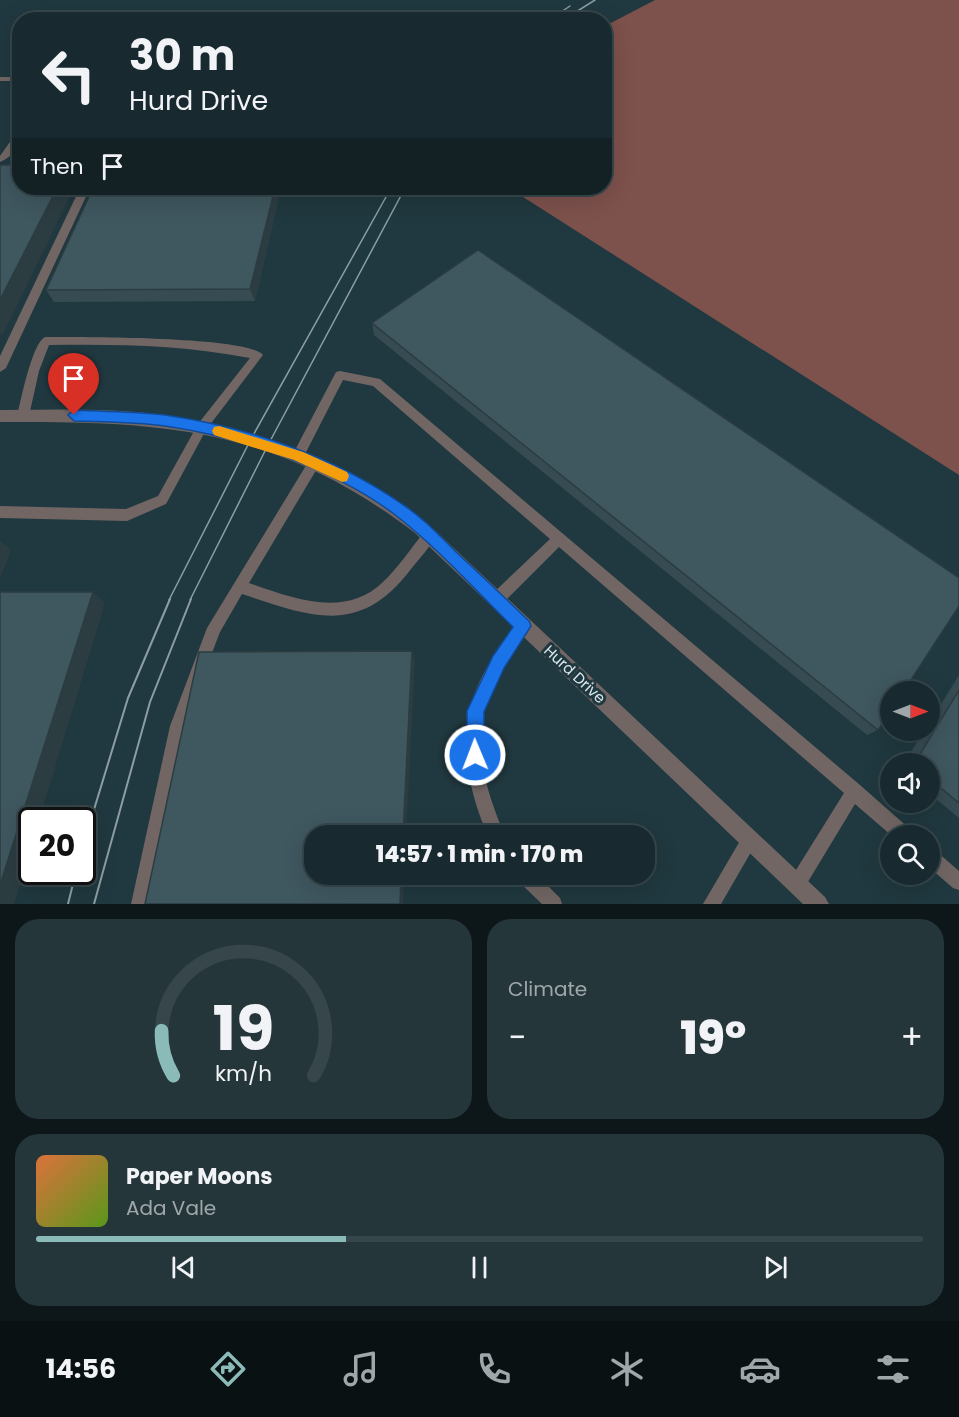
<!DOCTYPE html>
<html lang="en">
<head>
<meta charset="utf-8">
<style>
	:root { --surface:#182a2f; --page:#25363b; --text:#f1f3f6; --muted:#9fa7aa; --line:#36464b; --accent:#8bbbb9 }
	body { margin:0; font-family:Poppins,sans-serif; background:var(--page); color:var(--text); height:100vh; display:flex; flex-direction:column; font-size:22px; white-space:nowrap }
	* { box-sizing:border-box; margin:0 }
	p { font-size:20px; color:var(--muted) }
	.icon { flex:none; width:33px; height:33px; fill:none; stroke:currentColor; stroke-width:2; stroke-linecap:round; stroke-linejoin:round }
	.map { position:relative; height:904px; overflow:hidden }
	.sheet { display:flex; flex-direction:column; gap:15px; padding:15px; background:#0d171a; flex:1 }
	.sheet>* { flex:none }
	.banner { position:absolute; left:12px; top:12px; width:600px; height:183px; border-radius:24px; box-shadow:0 6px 24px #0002,0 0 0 2px var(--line); background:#182a2f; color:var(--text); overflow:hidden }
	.needle { width:39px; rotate:90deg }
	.controls { position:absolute; left:880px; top:681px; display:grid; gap:12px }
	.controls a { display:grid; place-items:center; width:60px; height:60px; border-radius:50%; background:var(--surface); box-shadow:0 6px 24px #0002,0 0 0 2px var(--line); font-size:30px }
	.speed { position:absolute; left:18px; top:807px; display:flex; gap:12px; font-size:30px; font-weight:700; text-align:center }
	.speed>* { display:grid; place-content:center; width:78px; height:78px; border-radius:50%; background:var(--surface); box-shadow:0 6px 24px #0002,0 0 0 2px var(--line); line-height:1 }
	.speed .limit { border:3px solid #111; border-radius:9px; background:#fff; color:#111 }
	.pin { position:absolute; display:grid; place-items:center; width:51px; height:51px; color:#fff; margin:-62px -26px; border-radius:50% 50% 50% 0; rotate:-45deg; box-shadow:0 0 6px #0007 }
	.pin .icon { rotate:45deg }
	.me { position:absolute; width:66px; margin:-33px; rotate:359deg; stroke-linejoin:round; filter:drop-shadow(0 0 4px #0008) }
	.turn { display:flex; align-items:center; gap:21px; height:126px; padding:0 18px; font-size:27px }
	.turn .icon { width:78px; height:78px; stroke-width:2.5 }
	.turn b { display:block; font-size:42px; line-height:51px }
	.then { display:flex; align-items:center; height:57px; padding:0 18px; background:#0003; gap:12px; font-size:22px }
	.big { font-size:45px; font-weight:800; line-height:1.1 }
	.sheet .widget { flex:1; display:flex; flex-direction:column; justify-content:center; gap:9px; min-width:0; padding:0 21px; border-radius:24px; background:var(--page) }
	.sheet .dial { align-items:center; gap:0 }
	.dial svg { height:156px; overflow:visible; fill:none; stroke:var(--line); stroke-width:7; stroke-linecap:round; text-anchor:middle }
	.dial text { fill:var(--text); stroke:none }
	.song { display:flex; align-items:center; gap:18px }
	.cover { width:72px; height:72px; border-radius:9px; background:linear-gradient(135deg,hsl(20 70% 55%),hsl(90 70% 35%)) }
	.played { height:6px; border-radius:3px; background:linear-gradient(90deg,var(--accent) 35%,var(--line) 35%) }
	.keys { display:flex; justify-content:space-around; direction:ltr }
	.heat { display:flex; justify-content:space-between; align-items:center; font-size:33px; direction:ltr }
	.sheet .tiles { flex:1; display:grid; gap:15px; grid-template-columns:1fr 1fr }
	.widget:last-child { grid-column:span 2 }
	.trip { position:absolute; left:304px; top:825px; width:351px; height:60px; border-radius:24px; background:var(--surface); box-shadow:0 6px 24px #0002,0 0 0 2px var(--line); font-weight:800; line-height:60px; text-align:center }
	.tab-bar { display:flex; height:96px; justify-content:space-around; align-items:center; background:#0a1113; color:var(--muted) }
	.tab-bar .icon { width:42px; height:42px }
	.tab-bar .current { color:var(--accent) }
	.tab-bar b { font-size:27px; color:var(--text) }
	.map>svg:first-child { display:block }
	.green { fill:#7d514c }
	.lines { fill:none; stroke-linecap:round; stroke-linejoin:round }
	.lane { fill:#716664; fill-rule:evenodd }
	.street { fill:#716664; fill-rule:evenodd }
	.tram-far1 { stroke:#8c9ea4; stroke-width:1.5 }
	.tram { stroke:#8c9ea4; stroke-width:2 }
	.wall { fill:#364b52 }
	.shaded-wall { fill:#2c3d42 }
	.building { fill:#3f575f; stroke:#2c3d42; stroke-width:1.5 }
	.route { fill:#1a73e8; stroke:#114b97; stroke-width:1.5 }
	.slow { fill:#f59e0b }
	.labels { text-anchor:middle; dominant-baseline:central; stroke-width:6; stroke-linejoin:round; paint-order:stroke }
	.street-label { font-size:15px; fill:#d8e6eb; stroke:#20383f }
</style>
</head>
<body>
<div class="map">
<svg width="959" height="904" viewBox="0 0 959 904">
	<rect width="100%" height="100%" fill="#20383f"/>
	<!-- green -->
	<polygon class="green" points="655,0 959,0 959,475 509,188 604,188 605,26"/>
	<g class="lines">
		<!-- lane -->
		<g class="lane">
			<rect x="0" y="77" width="20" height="4"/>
			<path d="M17 132H20C20 145 13 157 0 162V156Z"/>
			<polygon points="80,188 90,188 6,368 0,372 0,356"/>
			<path d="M45 337C77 337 248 336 263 355L206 430 166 504 127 521 0 518V506L126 509 158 496 198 424 250 358C183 345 116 344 49 345L39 371 29 416 27 419H19L17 416C21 400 32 343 45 337Z"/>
			<polygon points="340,371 380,379 860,785 911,830 913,836 892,836 855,804 803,890 797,892 791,890 789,884 791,878 844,793 559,547 502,604 497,605 492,604 490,599 492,594 550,539 373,386 343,380 302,460 294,460 292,456 294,452 336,372"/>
			<path d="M314 458 318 459 320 463 318 467 249 583C292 598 345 619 383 582 399 567 411 548 424 532L429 530 434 532 435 536C430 548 419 559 411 569 360 637 311 617 242 594L220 632 184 726 147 904H131L170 726 207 628 310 459Z"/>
			<path d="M524 619 529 621 531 626 529 631C514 652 497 673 488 697 470 743 487 793 505 836H488C467 788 456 732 479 683 489 661 505 641 519 621Z"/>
			<polygon points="750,832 756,834 758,840 721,904 703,904 744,834"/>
			<polygon points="930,849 936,851 959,871 959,890 953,888 930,868"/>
			<polygon points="515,874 536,874 560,898 562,904 542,904 517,880"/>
		</g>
		<!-- street -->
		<path class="street" d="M0 410C49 410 97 408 146 413 249 423 343 461 427 523L825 897 829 904H803L415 533C277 428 167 421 0 422Z"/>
		<!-- tram-far1 -->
		<g class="tram-far1">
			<polyline points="549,20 570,6"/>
			<polyline points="563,20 595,0"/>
			<polyline points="169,600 251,439 391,188"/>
			<polyline points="190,600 268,445 405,188"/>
		</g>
		<!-- tram -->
		<g class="tram">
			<polyline points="82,849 128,698 170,599"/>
			<polyline points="68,904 76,872"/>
			<polyline points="94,904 150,702 191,599"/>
		</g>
	</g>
	<!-- wall -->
	<g class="wall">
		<polygon points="281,188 255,301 54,302 46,290"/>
		<polygon points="372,323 878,730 867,735 374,335"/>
		<polygon points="959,675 959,818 930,794 930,764 904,764 924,730 930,730 930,722"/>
	</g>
	<!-- shaded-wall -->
	<g class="shaded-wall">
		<polygon points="57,188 74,188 2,336 0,333 0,300"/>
		<polygon points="275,188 281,188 255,301 250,289"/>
		<polygon points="0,541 11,550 0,579"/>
		<polygon points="93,592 105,603 39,820 32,820 32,846 14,904 0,904 0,885"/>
		<polygon points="412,651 415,660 406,836 403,836"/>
		<polygon points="401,874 404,874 403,904 400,904"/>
	</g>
	<!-- building -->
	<g class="building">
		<polygon points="0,165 20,165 20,188 57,188 0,300"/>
		<polygon points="93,188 275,188 250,289 46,290"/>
		<polygon points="478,250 959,578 959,606 903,692 891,692 891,711 878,730 372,323"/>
		<polygon points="0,592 93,592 0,885"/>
		<polygon points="412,651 403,836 315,836 315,874 401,874 400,904 145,904 199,652"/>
		<polygon points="959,690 959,803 930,779 930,764 914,764"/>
	</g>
	<!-- route -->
	<path class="route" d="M74 410C104 412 135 411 165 415 248 427 333 456 402 504 422 517 439 535 456 552 481 575 505 598 529 621L531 626 504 668 484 712V755L482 762 475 764 469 762 467 755V711L493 656 513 627C474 589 437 547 394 514 333 468 241 437 165 426 135 422 104 422 74 421L68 415Z"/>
	<!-- slow -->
	<polygon class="slow" points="219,426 303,452 347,472 349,476 347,481 342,482 294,460 214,435 212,431 214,427"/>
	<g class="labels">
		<!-- street labels -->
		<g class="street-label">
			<text transform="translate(575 674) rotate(43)">Hurd Drive</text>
		</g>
	</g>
</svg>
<div class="controls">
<a><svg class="needle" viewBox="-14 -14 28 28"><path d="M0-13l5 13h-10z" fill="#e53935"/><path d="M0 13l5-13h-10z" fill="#9fa7aa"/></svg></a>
<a><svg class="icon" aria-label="sound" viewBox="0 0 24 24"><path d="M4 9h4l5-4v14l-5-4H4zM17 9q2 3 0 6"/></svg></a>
<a><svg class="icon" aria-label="search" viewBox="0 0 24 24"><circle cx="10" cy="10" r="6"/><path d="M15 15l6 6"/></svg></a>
</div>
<div class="speed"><div class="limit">20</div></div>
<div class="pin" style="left:74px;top:415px;background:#d93025"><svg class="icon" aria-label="arrive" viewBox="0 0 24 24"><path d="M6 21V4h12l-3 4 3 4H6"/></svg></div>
<svg class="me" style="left:475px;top:755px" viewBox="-20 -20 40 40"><circle r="17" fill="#1a73e8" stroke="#fff" stroke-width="3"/><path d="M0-11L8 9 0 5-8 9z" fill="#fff"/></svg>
<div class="trip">14:57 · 1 min · 170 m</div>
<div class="banner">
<div class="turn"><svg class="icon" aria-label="left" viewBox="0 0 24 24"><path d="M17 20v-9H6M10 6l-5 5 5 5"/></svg><div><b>30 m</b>Hurd Drive</div></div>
<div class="then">Then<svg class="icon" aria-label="arrive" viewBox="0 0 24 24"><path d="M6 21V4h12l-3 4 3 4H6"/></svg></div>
</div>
</div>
<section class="sheet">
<div class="tiles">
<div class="widget dial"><svg viewBox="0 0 100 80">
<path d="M14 69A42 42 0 1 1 86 69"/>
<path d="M14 69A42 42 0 0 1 8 46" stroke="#8bbbb9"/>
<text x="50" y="56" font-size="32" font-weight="700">19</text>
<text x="50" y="72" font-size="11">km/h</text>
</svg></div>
<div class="widget"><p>Climate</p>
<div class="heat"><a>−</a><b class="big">19°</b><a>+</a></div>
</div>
<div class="widget">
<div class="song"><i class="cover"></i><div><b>Paper Moons</b><p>Ada Vale</p></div></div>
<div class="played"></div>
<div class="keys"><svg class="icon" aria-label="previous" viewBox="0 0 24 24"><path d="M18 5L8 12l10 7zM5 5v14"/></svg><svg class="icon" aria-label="pause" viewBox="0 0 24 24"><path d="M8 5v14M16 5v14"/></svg><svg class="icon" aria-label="next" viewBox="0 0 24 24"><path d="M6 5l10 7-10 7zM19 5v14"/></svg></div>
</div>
</div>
</section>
<nav class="tab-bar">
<b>14:56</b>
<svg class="icon current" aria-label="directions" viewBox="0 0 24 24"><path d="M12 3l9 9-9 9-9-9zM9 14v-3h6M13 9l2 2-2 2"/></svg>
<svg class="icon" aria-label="music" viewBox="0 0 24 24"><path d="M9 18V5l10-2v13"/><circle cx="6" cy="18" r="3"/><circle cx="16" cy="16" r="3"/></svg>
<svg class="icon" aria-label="phone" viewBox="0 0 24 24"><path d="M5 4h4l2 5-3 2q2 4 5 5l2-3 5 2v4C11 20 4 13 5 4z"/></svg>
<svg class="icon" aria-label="climate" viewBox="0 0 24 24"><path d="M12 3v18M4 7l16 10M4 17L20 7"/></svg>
<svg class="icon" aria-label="car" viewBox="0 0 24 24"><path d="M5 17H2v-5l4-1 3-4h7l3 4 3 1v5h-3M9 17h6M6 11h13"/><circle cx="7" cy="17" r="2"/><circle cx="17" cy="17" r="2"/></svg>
<svg class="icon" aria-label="filters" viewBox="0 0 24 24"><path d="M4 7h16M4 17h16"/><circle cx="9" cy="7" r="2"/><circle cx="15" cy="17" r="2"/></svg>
</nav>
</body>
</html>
